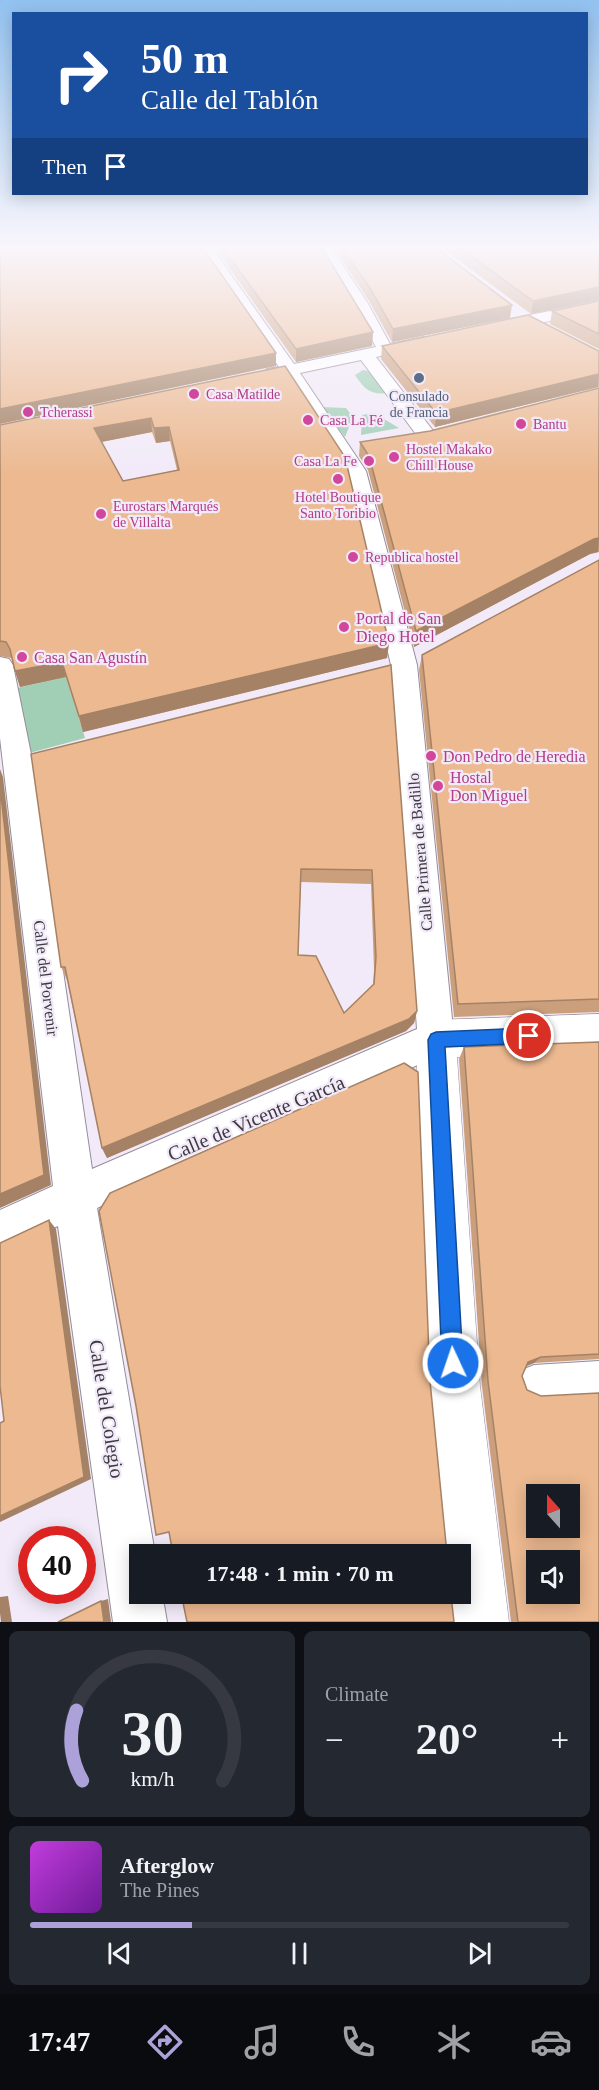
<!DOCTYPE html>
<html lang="en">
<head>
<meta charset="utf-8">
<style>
	:root { --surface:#171b24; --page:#242831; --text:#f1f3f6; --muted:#9ea1a6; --line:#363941; --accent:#aca1d8 }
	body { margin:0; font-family:Georgia,serif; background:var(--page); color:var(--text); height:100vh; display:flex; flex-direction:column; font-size:22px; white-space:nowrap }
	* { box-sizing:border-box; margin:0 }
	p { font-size:20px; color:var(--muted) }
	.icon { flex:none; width:33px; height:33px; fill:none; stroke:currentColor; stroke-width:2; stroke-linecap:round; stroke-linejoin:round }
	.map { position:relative; height:1622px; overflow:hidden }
	.side { display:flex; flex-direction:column; gap:9px; padding:9px; background:#0d0f14; flex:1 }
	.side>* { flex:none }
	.hud { position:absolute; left:12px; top:12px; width:576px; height:183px; border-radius:0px; box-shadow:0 3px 15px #0003; background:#1a4fa0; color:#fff; overflow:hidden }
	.needle { width:39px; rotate:339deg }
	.tools { position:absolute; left:526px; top:1484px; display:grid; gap:12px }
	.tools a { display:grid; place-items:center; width:54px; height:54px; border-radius:0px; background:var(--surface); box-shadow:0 3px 15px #0003; font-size:30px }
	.speed { position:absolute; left:18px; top:1526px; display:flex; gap:12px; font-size:30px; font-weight:700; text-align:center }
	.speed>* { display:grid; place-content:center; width:78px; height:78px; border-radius:50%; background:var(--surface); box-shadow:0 3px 15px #0003; line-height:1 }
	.speed .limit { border:9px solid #d22; background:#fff; color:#111 }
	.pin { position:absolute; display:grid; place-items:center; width:51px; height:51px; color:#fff; margin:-26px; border:3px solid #fff; border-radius:50%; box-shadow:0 2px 6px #0007 }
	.me { position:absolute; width:66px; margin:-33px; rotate:357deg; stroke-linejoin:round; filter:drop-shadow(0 0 4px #0008) }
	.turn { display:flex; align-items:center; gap:21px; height:126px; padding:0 30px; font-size:27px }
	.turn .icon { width:78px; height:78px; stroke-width:2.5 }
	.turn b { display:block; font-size:42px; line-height:51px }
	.then { display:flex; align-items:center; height:57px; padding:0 30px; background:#0003; gap:12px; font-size:22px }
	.big { font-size:45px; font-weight:600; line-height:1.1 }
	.side .widget { flex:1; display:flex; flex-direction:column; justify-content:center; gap:9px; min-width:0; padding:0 21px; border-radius:9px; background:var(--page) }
	.side .dial { align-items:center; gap:0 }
	.dial svg { height:156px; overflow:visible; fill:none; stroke:var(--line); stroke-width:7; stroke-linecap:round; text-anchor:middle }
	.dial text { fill:var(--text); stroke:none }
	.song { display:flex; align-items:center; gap:18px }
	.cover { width:72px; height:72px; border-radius:9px; background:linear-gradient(135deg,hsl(290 70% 55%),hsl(280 70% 35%)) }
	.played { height:6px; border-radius:3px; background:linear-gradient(90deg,var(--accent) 30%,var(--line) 30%) }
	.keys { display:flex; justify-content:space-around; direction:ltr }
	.heat { display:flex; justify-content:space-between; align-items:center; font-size:33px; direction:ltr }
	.side .tiles { flex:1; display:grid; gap:9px; grid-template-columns:1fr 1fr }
	.widget:last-child { grid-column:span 2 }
	.trip { position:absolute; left:129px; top:1544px; width:342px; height:60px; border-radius:0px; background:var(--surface); box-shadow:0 3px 15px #0003; font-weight:600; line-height:60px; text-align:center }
	.tabs { display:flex; height:96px; justify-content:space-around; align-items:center; background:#090b0e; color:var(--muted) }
	.tabs .icon { width:42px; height:42px }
	.tabs .selected { color:var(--accent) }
	.tabs b { font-size:27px; color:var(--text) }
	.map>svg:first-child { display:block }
	.green { fill:#a0cfb6 }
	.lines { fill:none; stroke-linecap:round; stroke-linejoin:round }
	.pedestrian-casing { stroke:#948d9a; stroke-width:2 }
	.minor-casing { stroke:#948d9a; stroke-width:2 }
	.tertiary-casing { stroke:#948d9a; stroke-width:1 }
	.pedestrian { fill:#fff; fill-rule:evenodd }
	.minor { fill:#fff; fill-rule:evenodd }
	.tertiary { fill:#fff; fill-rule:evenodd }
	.wall { fill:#cb9f7c; fill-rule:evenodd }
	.shaded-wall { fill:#a58265 }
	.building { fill:#ecb990; stroke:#a58265; stroke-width:1.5; fill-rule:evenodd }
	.route { fill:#1a73e8; stroke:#114b97; stroke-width:1.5 }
	.service-dot { fill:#5c6f8a; stroke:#f2eaf8; stroke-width:2 }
	.hotel-dot { fill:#d1479c; stroke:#f2eaf8; stroke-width:2 }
	.labels { text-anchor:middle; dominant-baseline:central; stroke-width:4.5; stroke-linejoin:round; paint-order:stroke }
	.far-hotel-label { font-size:14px; fill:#b23c85; stroke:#f2eaf8; text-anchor:start }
	.far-service-label { font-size:14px; fill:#4e5e75; stroke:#f2eaf8 }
	.hotel-label { font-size:16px; fill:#b23c85; stroke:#f2eaf8; text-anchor:start }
	.street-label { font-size:16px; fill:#3d3a40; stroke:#f2eaf8 }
	.near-street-label { font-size:20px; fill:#3d3a40; stroke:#f2eaf8 }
</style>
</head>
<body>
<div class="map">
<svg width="599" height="1622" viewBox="0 0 599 1622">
	<rect width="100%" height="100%" fill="#f2eaf8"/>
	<!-- green -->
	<g class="green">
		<path d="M363 370 374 372 389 393C370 395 365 390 355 375Z"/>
		<polygon points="321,407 346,408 353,417 345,437"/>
		<polygon points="374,413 399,428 361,435 362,415"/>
		<polygon points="66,677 85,738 22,755 8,690"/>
	</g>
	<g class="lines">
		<defs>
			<polygon id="pedestrian" points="599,1361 599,1395 534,1399 522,1394 517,1382 522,1370 534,1365"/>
			<g id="minor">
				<polygon points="198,248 212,248 294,364 376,347 351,302 317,248 331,248 367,302 390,344 423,337 431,342 429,345 376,357 438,437 435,441 421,441 361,360 300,373 366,471 417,665 454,1039 449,1051 97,1208 155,1554 140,1554 140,1593 162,1593 167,1622 113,1622 58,1226 0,1253 0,1210 53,1186 0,738 0,657 9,659 13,665 32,759 92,1169 417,1029 391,665 346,471 285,376 273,378 267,377 264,373 267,369 279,367"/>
				<polygon points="599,301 599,311 496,332 488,327 496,322"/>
			</g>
			<polygon id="tertiary" points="599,1014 599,1052 457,1057 480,1386 509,1622 451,1622 448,1593 460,1593 460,1554 444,1554 428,1386 416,1039 422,1026 436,1020"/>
		</defs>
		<!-- pedestrian casing -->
		<use href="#pedestrian" class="pedestrian-casing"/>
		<!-- minor casing -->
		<use href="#minor" class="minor-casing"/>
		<!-- tertiary casing -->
		<use href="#tertiary" class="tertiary-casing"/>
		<!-- pedestrian -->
		<use href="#pedestrian" class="pedestrian"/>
		<!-- minor -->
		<use href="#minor" class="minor"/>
		<!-- tertiary -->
		<use href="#tertiary" class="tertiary"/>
	</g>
	<!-- wall -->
	<g class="wall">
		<polygon points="215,248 322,248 373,332 372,346 296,362"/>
		<polygon points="334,248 436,248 510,318 392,342 369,301"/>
		<polygon points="442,248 599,248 531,314"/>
		<polygon points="599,301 599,349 550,324 552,311"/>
		<polygon points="382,346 599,351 599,387 435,427 381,359"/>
		<path d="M285 366 389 643 387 658 83 732 66 677 20 687 15 671 12 660 11 658 0 656V425ZM152 432 156 443 170 441 177 470 123 481 101 442Z"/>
		<polygon points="599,388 599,552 590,554 414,647 368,470 359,456 360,442 430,431"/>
		<polygon points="599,560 599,1012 454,1017 419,670 422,655"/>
		<path d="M391 665 417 1011 414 1023 406 1031 107 1158 102 1148 67 980 61 967ZM301 882 371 884 374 970 373 985 344 1013 298 955Z"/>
		<polygon points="599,1042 599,1359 534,1363 527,1366 522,1376 599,1622 511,1622 482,1386 459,1059 464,1047"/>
	</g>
	<!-- shaded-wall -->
	<g class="shaded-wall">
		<polygon points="599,287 599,300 531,314 533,301"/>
		<polygon points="512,305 510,318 392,342 393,329"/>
		<polygon points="373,332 372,346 296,362 296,349"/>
		<polygon points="276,353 276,366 0,424 0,409"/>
		<polygon points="599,374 598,387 435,427 436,413"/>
		<polygon points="151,418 152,432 96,443 94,428"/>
		<polygon points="169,427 170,441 156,443 154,428"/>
		<polygon points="599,538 598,552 590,554 414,647 416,631 594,539"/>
		<polygon points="389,643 387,658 83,732 79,716"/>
		<polygon points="62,662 66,677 20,687 15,671"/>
		<polygon points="0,769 3,777 51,1185 0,1208"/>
		<polygon points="417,1011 414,1023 406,1031 107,1158 102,1148"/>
		<polygon points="49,1220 56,1229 91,1479 0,1522 0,1516"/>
		<polygon points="541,1357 534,1363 521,1368 528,1362"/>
		<polygon points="8,1596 12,1622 1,1622 0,1613 0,1597"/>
		<polygon points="108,1599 111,1622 104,1622 101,1601"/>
	</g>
	<!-- building -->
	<g class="building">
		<polygon points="0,248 203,248 276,353 0,409"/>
		<polygon points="223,248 322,248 373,332 296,349"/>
		<polygon points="342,248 436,248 512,305 393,329 370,288"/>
		<polygon points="460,248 599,248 599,287 533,301"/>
		<polygon points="599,301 599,334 552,311"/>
		<polygon points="528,315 599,351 599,374 436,413 382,346"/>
		<path d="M285 366 345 457 389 643 79 716 62 662 15 671 10 649 6 642 0 641V425ZM151 418 154 428 169 427 179 470 123 481 94 428Z"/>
		<polygon points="599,388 599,538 594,539 416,631 369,456 360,442 430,431"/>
		<polygon points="599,560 599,999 458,1004 422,655"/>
		<path d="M391 665 417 1011 409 1019 102 1148 65 967H61L31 754ZM301 869 372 870 376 957 374 984 344 1013 316 956 298 955Z"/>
		<polygon points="0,787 44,1175 0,1194"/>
		<path d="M599 1042V1354L541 1357 528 1362 522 1376 527 1390 541 1396 599 1393V1622H518L488 1381 464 1047ZM537 1494H570V1527H537ZM537 1560H570V1593H537Z"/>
		<polygon points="404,1063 418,1072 430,1381 447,1554 173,1554 169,1532 156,1535 136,1406 99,1211 110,1193"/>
		<polygon points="49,1220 84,1477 0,1516 0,1423 4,1421 0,1386 0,1243"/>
		<polygon points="460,1556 463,1557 464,1593 460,1593"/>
		<polygon points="181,1593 453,1593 451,1595 454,1622 187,1622"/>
		<polygon points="101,1601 104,1622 58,1622"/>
	</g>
	<!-- sky -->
	<linearGradient id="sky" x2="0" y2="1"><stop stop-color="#92c2f0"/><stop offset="0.52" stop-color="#f9f6fc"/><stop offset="1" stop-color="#f9f6fc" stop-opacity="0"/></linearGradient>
	<rect width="599" height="475" fill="url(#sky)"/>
	<!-- route -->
	<polygon class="route" points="529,1028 535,1030 538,1036 535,1041 529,1043 445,1047 463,1363 460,1370 453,1374 445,1370 442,1363 428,1040 431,1034 436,1032"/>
	<!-- markers -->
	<circle class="service-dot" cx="419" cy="378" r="6"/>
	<g class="hotel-dot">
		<circle cx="194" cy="394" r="6"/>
		<circle cx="28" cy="412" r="6"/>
		<circle cx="308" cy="420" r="6"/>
		<circle cx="521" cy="424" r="6"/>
		<circle cx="394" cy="457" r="6"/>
		<circle cx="369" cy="461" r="6"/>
		<circle cx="338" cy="479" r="6"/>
		<circle cx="101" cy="514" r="6"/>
		<circle cx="353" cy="557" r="6"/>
		<circle cx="344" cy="627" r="6"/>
		<circle cx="22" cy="657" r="6"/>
		<circle cx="431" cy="756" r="6"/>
		<circle cx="438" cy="786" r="6"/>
	</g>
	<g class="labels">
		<!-- far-hotel labels -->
		<g class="far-hotel-label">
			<text x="206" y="394">Casa Matilde</text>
			<text x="40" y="412">Tcherassi</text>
			<text x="320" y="420">Casa La Fé</text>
			<text x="533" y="424">Bantu</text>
			<text x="406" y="449">Hostel Makako<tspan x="406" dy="16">Chill House</tspan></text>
			<text x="357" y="461" text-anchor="end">Casa La Fe</text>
			<text x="338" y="497" text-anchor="middle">Hotel Boutique<tspan x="338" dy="16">Santo Toribio</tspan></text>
			<text x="113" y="506">Eurostars Marqués<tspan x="113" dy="16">de Villalta</tspan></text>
			<text x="365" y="557">Republica hostel</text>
		</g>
		<!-- far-service labels -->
		<g class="far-service-label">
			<text x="419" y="396">Consulado<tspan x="419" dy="16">de Francia</tspan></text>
		</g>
		<!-- hotel labels -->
		<g class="hotel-label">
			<text x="356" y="618">Portal de San<tspan x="356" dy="18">Diego Hotel</tspan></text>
			<text x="34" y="657">Casa San Agustín</text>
			<text x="443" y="756">Don Pedro de Heredia</text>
			<text x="450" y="777">Hostal<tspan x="450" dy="18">Don Miguel</tspan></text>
		</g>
		<!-- street labels -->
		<g class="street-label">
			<text transform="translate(420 852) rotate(-95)">Calle Primera de Badillo</text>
			<text transform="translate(46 978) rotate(83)">Calle del Porvenir</text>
		</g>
		<!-- near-street labels -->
		<g class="near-street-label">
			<text transform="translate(256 1118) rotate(-23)">Calle de Vicente García</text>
			<text transform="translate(107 1409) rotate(81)">Calle del Colegio</text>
		</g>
	</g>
</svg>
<div class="tools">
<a><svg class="needle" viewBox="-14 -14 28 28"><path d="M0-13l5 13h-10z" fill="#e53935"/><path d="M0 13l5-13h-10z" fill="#9ea1a6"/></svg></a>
<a><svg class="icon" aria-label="sound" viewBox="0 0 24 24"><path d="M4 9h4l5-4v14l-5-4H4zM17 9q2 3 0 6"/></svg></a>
</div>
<div class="speed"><div class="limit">40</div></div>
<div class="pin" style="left:529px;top:1036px;background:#d93025"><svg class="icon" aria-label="arrive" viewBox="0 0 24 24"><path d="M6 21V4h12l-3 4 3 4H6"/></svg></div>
<svg class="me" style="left:453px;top:1363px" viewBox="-20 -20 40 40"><circle r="17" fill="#1a73e8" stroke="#fff" stroke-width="3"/><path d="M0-11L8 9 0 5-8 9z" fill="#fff"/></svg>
<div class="trip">17:48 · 1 min · 70 m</div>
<div class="hud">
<div class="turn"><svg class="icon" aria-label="right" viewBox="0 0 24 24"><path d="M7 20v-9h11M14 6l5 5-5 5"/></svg><div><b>50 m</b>Calle del Tablón</div></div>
<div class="then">Then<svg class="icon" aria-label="arrive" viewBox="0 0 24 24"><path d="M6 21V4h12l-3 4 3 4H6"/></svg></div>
</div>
</div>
<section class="side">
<div class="tiles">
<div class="widget dial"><svg viewBox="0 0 100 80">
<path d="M14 69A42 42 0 1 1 86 69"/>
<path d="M14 69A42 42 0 0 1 11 33" stroke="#aca1d8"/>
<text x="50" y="56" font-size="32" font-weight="700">30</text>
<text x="50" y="72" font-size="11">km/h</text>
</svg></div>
<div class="widget"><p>Climate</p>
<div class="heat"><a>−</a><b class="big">20°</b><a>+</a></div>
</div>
<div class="widget">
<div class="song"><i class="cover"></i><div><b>Afterglow</b><p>The Pines</p></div></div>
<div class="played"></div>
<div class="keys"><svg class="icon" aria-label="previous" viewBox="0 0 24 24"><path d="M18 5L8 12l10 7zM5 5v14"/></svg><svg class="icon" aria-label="pause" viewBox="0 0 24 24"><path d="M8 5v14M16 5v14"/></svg><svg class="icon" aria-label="next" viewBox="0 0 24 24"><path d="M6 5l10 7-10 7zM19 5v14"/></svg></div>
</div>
</div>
</section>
<nav class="tabs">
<b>17:47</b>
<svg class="icon selected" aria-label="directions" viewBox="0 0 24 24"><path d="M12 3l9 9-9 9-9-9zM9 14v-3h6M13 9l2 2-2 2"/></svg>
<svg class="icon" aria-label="music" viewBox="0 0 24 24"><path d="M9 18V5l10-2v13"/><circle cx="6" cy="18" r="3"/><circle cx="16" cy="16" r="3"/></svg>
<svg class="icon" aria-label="phone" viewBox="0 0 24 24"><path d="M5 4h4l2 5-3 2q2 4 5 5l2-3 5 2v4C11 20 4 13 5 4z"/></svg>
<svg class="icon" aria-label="climate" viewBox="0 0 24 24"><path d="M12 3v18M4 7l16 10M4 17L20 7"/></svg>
<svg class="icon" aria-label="car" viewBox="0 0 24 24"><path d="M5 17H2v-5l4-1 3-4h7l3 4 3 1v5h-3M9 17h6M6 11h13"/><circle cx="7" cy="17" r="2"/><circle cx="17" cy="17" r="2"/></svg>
</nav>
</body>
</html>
